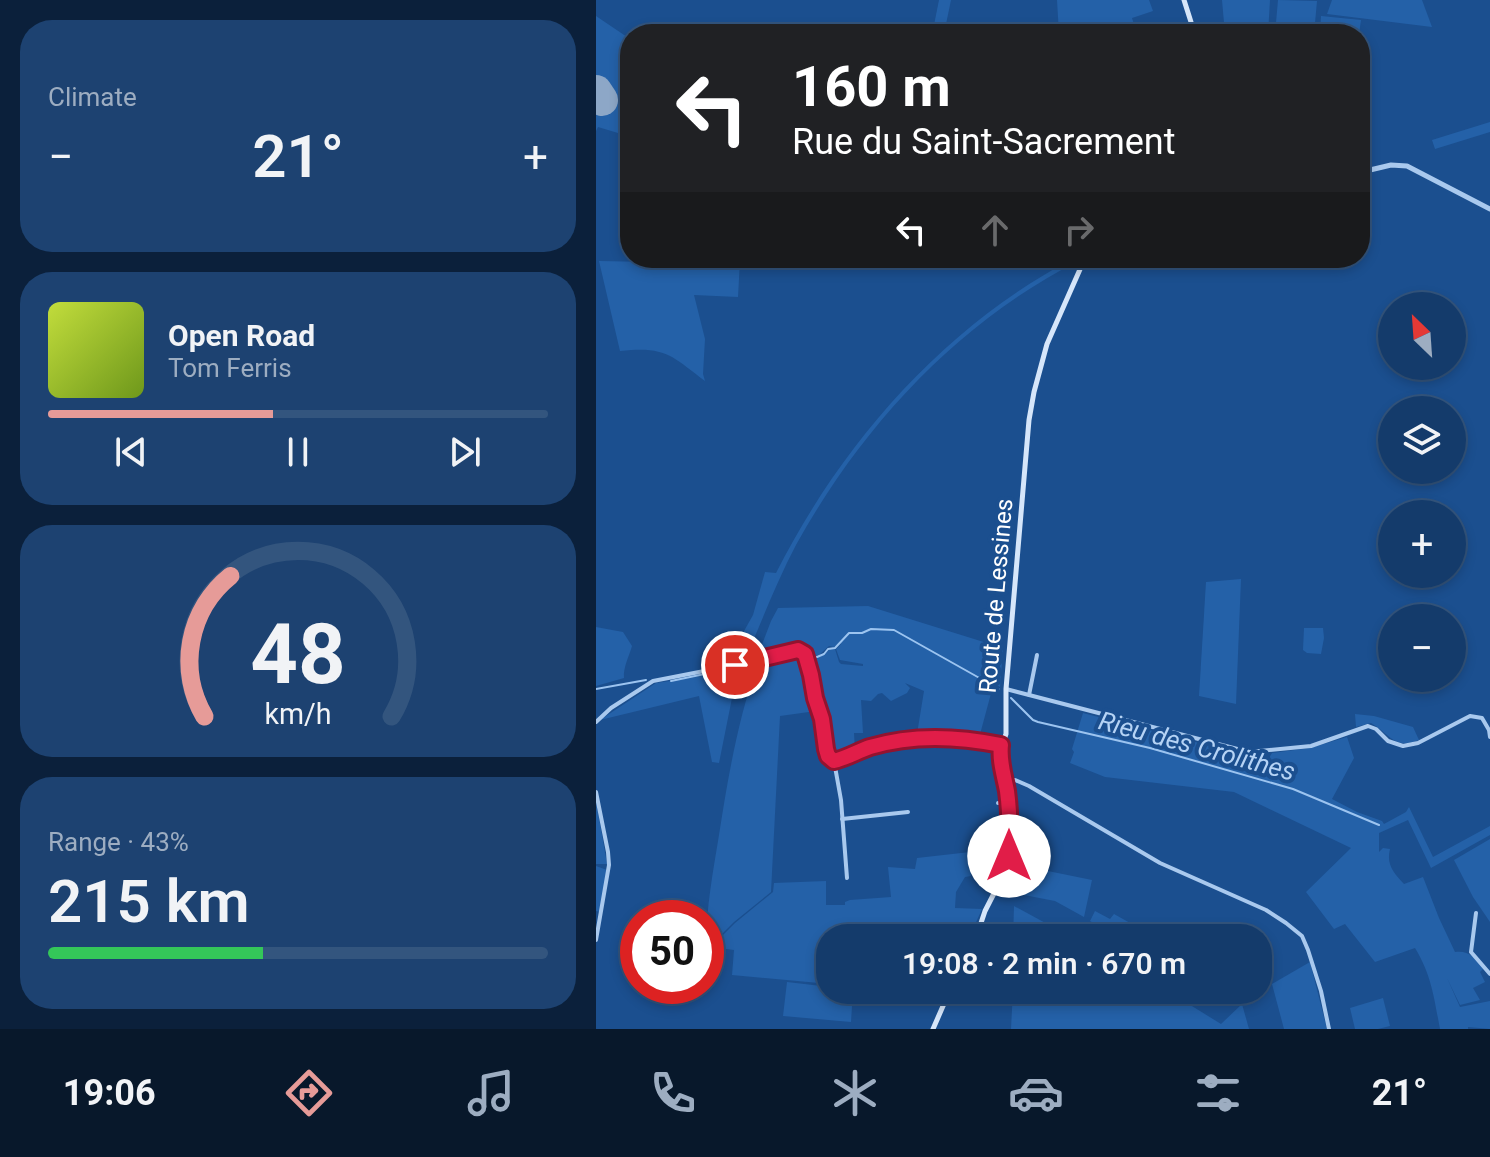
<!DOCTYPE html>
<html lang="en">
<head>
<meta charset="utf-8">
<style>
	:root { --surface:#143b6b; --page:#1d4271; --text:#f1f3f6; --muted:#9dadc1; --line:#33557e; --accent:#e69b98 }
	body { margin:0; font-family:Roboto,sans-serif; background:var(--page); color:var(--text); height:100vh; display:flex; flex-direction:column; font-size:30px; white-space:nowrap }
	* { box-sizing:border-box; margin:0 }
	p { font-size:26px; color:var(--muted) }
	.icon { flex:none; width:44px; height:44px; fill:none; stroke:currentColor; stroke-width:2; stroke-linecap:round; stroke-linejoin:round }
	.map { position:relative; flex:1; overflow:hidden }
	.details { display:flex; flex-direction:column; gap:20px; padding:20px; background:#0b203b; width:596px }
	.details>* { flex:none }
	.top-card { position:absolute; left:24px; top:24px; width:750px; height:244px; border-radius:32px; box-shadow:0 4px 12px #0003,0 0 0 2px var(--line); background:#202124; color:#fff; overflow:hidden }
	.needle { width:52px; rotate:335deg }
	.controls { position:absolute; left:782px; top:292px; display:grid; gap:16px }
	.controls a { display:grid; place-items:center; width:88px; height:88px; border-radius:50%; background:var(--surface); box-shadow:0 4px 12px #0003,0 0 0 2px var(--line); font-size:40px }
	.speed { position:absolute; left:24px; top:900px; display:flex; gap:16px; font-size:40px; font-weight:700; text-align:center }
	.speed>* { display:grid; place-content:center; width:104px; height:104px; border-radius:50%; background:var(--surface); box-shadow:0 4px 12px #0003,0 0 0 2px var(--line); line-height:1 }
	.speed .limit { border:12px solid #d22; background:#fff; color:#111 }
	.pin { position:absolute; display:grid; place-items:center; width:68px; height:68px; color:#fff; margin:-34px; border:4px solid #fff; border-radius:50%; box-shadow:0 2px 8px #0007 }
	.me { position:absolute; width:88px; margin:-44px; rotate:0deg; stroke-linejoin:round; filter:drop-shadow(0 0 6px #0008) }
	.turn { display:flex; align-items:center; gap:28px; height:168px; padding:0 40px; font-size:36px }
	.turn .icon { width:104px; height:104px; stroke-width:2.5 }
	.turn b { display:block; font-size:56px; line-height:68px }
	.lanes { display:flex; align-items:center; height:76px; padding:0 40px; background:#0003; justify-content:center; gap:40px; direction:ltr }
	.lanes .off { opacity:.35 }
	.big { font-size:60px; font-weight:600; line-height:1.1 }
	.details .tile { flex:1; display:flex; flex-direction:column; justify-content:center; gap:12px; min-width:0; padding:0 28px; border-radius:32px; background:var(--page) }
	.details .dial { align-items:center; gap:0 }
	.dial svg { height:208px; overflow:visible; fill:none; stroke:var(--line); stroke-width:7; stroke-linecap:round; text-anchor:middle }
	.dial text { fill:var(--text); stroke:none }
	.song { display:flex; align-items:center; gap:24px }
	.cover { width:96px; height:96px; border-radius:12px; background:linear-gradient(135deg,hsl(70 70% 55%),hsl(80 70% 35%)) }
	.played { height:8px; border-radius:4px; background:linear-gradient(90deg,var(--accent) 45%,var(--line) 45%) }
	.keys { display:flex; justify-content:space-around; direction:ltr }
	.heat { display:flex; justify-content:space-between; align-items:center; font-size:44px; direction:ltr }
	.charge { height:12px; border-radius:6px; background:linear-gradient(90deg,#34c759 43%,var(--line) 0) }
	.trip { position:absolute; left:220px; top:924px; width:456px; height:80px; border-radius:32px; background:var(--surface); box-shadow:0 4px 12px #0003,0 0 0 2px var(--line); font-weight:600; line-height:80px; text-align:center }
	.tab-bar { display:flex; height:128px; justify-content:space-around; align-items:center; background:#08182b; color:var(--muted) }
	.tab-bar .icon { width:56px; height:56px }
	.tab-bar .on { color:var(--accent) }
	.tab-bar b { font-size:36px; color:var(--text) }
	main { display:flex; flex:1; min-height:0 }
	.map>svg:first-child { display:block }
	.green { fill:#2461a8 }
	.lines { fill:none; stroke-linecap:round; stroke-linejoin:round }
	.stream { stroke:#9cc4f0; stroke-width:2 }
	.runway { stroke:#8da7c7; stroke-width:32 }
	.minor { stroke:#a9c9ee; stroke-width:4 }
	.tertiary { stroke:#a9c9ee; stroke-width:5 }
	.secondary { stroke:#d6e6fa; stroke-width:5 }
	.route-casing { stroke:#92132f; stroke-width:20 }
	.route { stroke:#e11d48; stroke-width:14 }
	.labels { text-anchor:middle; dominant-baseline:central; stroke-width:8; stroke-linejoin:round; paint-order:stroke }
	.street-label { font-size:24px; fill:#fff; stroke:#1b4f8f }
	.water-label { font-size:26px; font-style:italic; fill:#b5d3f5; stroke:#1b4f8f }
</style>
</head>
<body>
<main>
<section class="details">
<div class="tile"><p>Climate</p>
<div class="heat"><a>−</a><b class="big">21°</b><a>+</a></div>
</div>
<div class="tile">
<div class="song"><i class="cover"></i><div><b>Open Road</b><p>Tom Ferris</p></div></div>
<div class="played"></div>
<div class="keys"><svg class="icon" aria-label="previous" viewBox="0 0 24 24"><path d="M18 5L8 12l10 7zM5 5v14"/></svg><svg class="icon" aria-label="pause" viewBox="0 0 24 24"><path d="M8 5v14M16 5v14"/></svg><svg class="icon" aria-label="next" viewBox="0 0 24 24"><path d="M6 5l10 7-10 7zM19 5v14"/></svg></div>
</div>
<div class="tile dial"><svg viewBox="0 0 100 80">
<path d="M14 69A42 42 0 1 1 86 69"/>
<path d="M14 69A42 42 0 0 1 24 15" stroke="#e69b98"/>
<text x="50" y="56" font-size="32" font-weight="700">48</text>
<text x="50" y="72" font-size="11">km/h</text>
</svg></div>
<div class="tile"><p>Range · 43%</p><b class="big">215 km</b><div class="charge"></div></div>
</section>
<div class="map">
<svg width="894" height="1029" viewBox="0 0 894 1029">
	<rect width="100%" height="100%" fill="#1b4f8f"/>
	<!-- green -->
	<g class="green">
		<polygon points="343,0 355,0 349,29 338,25"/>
		<polygon points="461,0 553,0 557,11 536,18 541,34 463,34"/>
		<polygon points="626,0 674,0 672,34 629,34"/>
		<polygon points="682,0 721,1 718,34 679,34"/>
		<polygon points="736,0 826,0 836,27 731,14"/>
		<polygon points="0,16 34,39 34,52 27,106 34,109 32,136 2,127 0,131"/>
		<polygon points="725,16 765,20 763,34 724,34"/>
		<polygon points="894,122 894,132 839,149 836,140"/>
		<path d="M54 258H136L144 260 142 297 98 295 109 339 107 374 109 381C75 355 69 346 24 351L3 261 53 262Z"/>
		<path d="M478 258H485L484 260C362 322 266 426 200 545 180 583 165 623 148 662H146L139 656 138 649 157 615 169 572 180 573C246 443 347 327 478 258Z"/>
		<polygon points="645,579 640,704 603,696 610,582"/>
		<path d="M272 606 407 648 404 687 400 685 397 686 383 738 329 733 321 734 328 691 309 683 314 688 311 693 295 701 286 693 282 694 275 701 265 700 267 733H258L259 750 239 758C229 753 231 739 230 729L232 727 231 719 228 718 222 700 214 657C224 658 227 656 234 649H239L243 662 245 664 267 666V664L244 660 240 649 245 644 244 643 238 647 233 646 223 655H212L207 648 202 647 164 658 162 655 175 621 182 608Z"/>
		<path d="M0 627 27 632 36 646C33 657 27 667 28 678L0 686Z"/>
		<polygon points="708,628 727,628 728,638 725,654 711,653 707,650"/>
		<path d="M200 654 208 660 220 711 184 716 175 892 138 922 114 946H110C110 908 117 872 123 835 132 777 142 720 161 665Z"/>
		<polygon points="138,669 140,678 123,763 116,762 103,696 4,720 60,683 95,678"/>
		<path d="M487 713 642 753 673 758 676 753 714 748 751 737 758 758 736 799 761 812 786 821 788 824 810 812 813 807 837 857 894 826V835L835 868 812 820 783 833V852L787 848 794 849C790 865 798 873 808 884L827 877 843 918 859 952C872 950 880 958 888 968L884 972 889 982 877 988 884 1000 864 1005 851 978 864 1007 894 1001V1029L872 1027V1029H844C838 998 836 976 819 948L779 962 749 924 738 929 710 892 755 848 638 792 509 777 474 763 478 752 476 749Z"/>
		<path d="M759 714 778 716 817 727 823 740C798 750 794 734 775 723L760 727Z"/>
		<polygon points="0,800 11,864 0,864"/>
		<polygon points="894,839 894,922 877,897 858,860"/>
		<polygon points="374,852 375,876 369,877 360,892 359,908 386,909 373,938 234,938 234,984 136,975 138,950 115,947 139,923 177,892 178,883 230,881 230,905 249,905 249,902 254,900 295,897 292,867 319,869 321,858"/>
		<polygon points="418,864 496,880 488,917 459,901 418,893"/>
		<polygon points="0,866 11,870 4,912 0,911"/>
		<polygon points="418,906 477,938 417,938"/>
		<polygon points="499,911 514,919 518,914 561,938 524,938 494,921"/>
		<polygon points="714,962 731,1029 688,1029 676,984"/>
		<polygon points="191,982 234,987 234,990 257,990 255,1022 187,1016"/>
		<polygon points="417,990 570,990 625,1024 646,1004 653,1029 415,1029"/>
		<polygon points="787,998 794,1026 782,1029 759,1029 754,1008"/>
	</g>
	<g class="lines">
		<!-- stream -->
		<g class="stream">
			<polyline points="212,657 215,656 221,657 228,654 232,649 239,648 253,633 266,633 275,629 298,630 403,689"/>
			<polyline points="156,665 196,654 203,654 207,658"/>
			<polyline points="75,681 147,666"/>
			<polyline points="0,689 50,680"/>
			<polyline points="415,698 437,720 442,722 554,748 697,789 783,825"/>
		</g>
		<!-- runway -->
		<polyline class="runway" points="0,91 6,100"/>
		<!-- minor -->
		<g class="minor">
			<polyline points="573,34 584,34"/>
			<polyline points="410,689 653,752 715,746 772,726 780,729 792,741 807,746 822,743 874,716 886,718 893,730 894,737"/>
			<polyline points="433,695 441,655"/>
			<path d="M0 722 15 708 57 681 139 665 202 650C217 658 215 680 218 696 220 704 224 712 226 720 230 734 225 752 238 761"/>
			<path d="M238 761C251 758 262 751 274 747 317 734 361 736 405 745"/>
			<polyline points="238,761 245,800 251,878"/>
			<polyline points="409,781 419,780 433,786 564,863 670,910 690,923 706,936 712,950 725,991 733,1029"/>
			<polyline points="0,792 12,852 13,865 0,940"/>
			<polyline points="402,803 412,802"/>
			<polyline points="246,819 312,812"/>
			<polyline points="880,913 875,952 894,974"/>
		</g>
		<!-- tertiary -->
		<polyline class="tertiary" points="764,167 767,169 774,170 795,165 811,166 894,209"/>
		<!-- secondary -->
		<g class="secondary">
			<polyline points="588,0 595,22 593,34"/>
			<polyline points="380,938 389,911 411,868 413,856 414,824 404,750 410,734 410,689 433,420 438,392 451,344 489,258"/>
			<polyline points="337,1029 354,990"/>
		</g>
	</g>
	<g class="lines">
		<defs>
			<path id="route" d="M139 665 202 650 209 654 215 675 219 698 226 719 230 749 232 756 238 761C251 758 262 751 274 747 317 734 361 736 405 745 403 761 408 775 411 791 414 813 414 834 413 856"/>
		</defs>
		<!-- route casing -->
		<use href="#route" class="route-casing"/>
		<!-- route -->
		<use href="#route" class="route"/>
	</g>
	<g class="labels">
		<!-- street labels -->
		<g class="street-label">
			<text transform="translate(400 596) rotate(-85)">Route de Lessines</text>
		</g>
		<!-- water labels -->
		<g class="water-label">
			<text transform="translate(601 746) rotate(15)">Rieu des Crolithes</text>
		</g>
	</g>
</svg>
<div class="controls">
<a><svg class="needle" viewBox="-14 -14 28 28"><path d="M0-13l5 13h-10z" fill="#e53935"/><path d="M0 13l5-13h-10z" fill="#9dadc1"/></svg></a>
<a><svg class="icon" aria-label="layers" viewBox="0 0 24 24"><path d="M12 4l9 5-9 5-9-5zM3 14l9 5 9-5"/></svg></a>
<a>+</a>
<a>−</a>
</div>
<div class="speed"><div class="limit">50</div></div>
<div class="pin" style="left:139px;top:665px;background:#d93025"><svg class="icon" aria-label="arrive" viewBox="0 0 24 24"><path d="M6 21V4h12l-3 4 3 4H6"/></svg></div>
<svg class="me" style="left:413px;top:856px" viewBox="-20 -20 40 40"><circle r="19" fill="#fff"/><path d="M0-13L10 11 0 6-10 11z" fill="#e11d48"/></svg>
<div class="trip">19:08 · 2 min · 670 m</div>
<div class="top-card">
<div class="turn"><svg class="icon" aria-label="left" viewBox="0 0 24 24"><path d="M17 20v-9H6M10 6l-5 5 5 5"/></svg><div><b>160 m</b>Rue du Saint-Sacrement</div></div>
<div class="lanes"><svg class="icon" aria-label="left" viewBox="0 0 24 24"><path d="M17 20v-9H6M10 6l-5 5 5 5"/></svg><svg class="icon off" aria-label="ahead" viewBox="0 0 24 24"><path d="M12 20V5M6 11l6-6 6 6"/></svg><svg class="icon off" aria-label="right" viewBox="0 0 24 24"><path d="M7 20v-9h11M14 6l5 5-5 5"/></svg></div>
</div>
</div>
</main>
<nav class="tab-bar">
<b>19:06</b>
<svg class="icon on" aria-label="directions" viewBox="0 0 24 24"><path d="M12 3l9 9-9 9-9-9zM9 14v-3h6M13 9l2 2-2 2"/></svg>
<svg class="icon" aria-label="music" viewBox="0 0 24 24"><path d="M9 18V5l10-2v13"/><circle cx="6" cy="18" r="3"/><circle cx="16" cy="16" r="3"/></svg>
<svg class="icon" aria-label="phone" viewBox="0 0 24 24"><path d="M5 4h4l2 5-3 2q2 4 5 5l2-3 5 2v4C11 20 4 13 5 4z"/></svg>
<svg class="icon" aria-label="climate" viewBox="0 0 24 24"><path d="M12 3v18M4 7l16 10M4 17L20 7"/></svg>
<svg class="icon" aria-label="car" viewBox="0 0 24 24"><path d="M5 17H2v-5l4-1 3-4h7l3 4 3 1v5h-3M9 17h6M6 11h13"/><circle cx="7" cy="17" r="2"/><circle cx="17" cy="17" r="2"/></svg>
<svg class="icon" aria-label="filters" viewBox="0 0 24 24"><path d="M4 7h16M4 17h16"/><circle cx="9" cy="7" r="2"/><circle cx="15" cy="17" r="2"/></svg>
<b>21°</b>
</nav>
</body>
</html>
